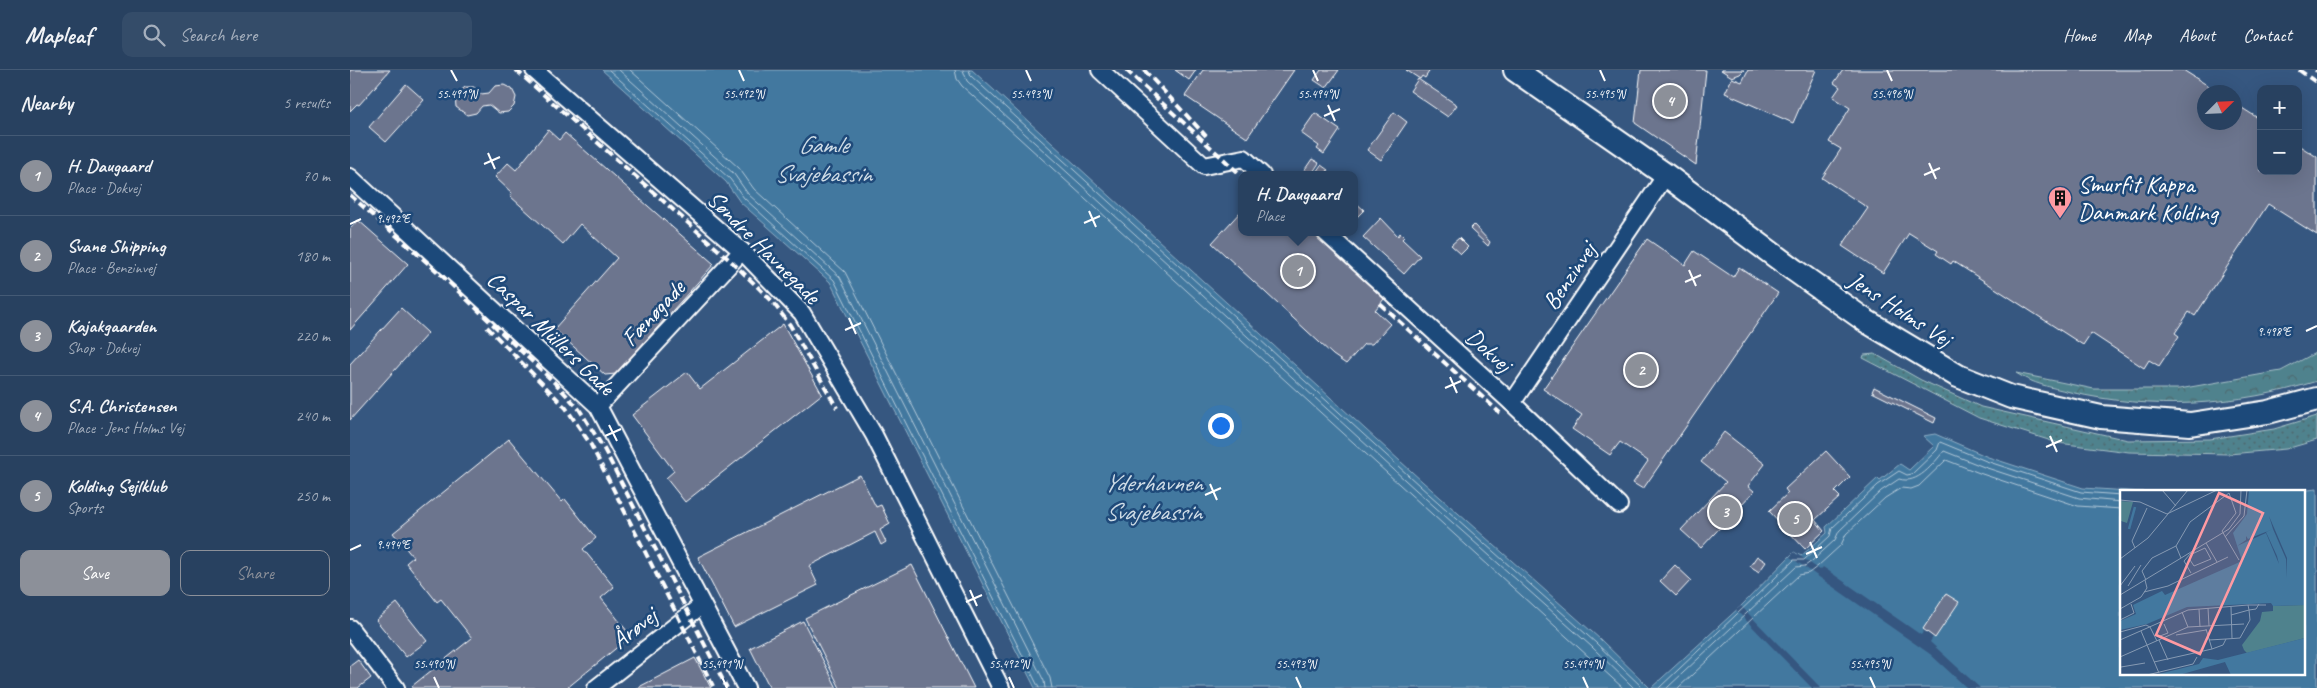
<!DOCTYPE html>
<html lang="en">
<head>
<meta charset="utf-8">
<style>
  :root { --surface:#284160; --page:#344c69; --text:#f1f3f6; --muted:#a5afbd; --line:#445a75; --accent:#8c9099 }
  body { margin:0; font-family:Caveat,sans-serif; background:var(--page); color:var(--text) }
  .controls { position:absolute; right:15px; top:15px; display:grid; overflow:hidden; border-radius:10px; box-shadow:0 5px 20px #0002 }
  .controls button { width:45px; height:45px; display:grid; place-items:center; padding:0; border:0; border-bottom:1px solid var(--line); background:var(--surface); color:var(--text); font:25px sans-serif }
  .compass { position:absolute; left:1847px; top:15px; width:45px; height:45px; border-radius:50%; background:var(--surface); box-shadow:0 5px 20px #0002; rotate:66deg }
  .you { position:absolute; left:870px; top:355px; width:18px; height:18px; margin:-12px; border:4px solid #fff; border-radius:50%; background:#1a73e8; box-shadow:0 0 0 8px #1a73e833 }
  .badge { display:grid; place-items:center; width:32px; height:32px; border-radius:50%; background:var(--accent); color:#fff; font-size:16px; font-weight:700 }
  .pin { position:absolute; translate:-50% -50%; border:2px solid #fff; box-shadow:0 1px 5px #0006 }
  .popup { position:absolute; left:888px; top:101px; width:120px; height:65px; box-sizing:border-box; display:grid; place-content:center; border-radius:10px; background:var(--surface); filter:drop-shadow(0 1px 4px #0005); font-size:16px; white-space:nowrap; color:var(--muted) }
  .popup b { font-size:19px; color:var(--text) }
  .popup::after { content:''; position:absolute; left:50%; top:100%; margin-left:-10px; border:10px solid transparent; border-top-color:var(--surface) }
  .list { margin:0; padding:0; list-style:none }
  h2 { display:flex; justify-content:space-between; align-items:center; height:65px; margin:0; padding:0 20px; font-size:21px }
  h2 small { font-size:16px; font-weight:400; color:var(--muted) }
  .list li { display:grid; grid-template-columns:32px 1fr auto; gap:15px; align-items:center; box-sizing:border-box; height:80px; padding:0 20px; border-top:1px solid var(--line) }
  .list b { display:block; font-size:19px; white-space:nowrap }
  .list p { margin:0; font-size:16px; white-space:nowrap; color:var(--muted) }
  .list em { font-size:16px; font-style:normal; color:var(--muted) }
  .actions { display:flex; gap:10px; padding:15px 20px }
  .actions a { flex:1; padding:11px 0; border:1px solid var(--accent); border-radius:10px; text-align:center; font-size:18px; color:var(--accent) }
  .actions .main { background:var(--accent); color:#fff }
  .icon { flex:none; width:28px; height:28px; fill:none; stroke:currentColor; stroke-width:2; stroke-linecap:round; stroke-linejoin:round }
  .map { position:relative; flex:none; width:1967px; height:618px; overflow:hidden }
  header { display:flex; align-items:center; gap:30px; box-sizing:border-box; height:70px; padding:0 25px; background:var(--surface); border-bottom:1px solid var(--line) }
  header strong { font-size:24px }
  nav { display:flex; gap:28px; margin-inline-start:auto; font-size:18px }
  .search { width:350px; height:45px; background:var(--page); display:flex; align-items:center; gap:12px; box-sizing:border-box; padding:0 18px; border-radius:10px; color:var(--muted); font-size:19px }
  main { display:flex }
  aside { flex:1; background:var(--surface) }
  .map>svg:first-child { display:block }
</style>
</head>
<body>
<header>
<strong>Mapleaf</strong>
<div class="search"><svg class="icon" aria-label="search" viewBox="0 0 24 24"><circle cx="10" cy="10" r="6"/><path d="M15 15l6 6"/></svg>Search here</div>
<nav><a>Home</a><a>Map</a><a>About</a><a>Contact</a></nav>
</header>
<main>
<aside>
<h2>Nearby<small>5 results</small></h2>
<ul class="list">
<li><span class="badge">1</span><div><b>H. Daugaard</b><p>Place · Dokvej</p></div><em>70 m</em></li>
<li><span class="badge">2</span><div><b>Svane Shipping</b><p>Place · Benzinvej</p></div><em>180 m</em></li>
<li><span class="badge">3</span><div><b>Kajakgaarden</b><p>Shop · Dokvej</p></div><em>220 m</em></li>
<li><span class="badge">4</span><div><b>S.A. Christensen</b><p>Place · Jens Holms Vej</p></div><em>240 m</em></li>
<li><span class="badge">5</span><div><b>Kolding Sejlklub</b><p>Sports</p></div><em>250 m</em></li>
</ul>
<div class="actions"><a class="main">Save</a><a>Share</a></div>
</aside>
<div class="map">
<svg width="1967" height="618" viewBox="0 0 1967 618">
  <defs>
    <pattern id="grass-dots" width="8" height="8" patternUnits="userSpaceOnUse" patternTransform="scale(1.25)"><rect width="8" height="8" fill="#4f828d"/><path d="M2 2h.1M6 6h.1" fill="none" stroke="#4e6a70" stroke-width="1.8" stroke-linecap="round"/></pattern>
    <pattern id="forest-crowns" width="20" height="18" patternUnits="userSpaceOnUse" patternTransform="scale(1.25)"><rect width="20" height="18" fill="#4f828d"/><path d="M2 6a3 3 0 1 1 6 0M12 15a3 3 0 1 1 6 0" fill="none" stroke="#4e6a70"/></pattern>
  </defs>
  <rect width="100%" height="100%" fill="#365780"/>
  <filter id="ink" filterUnits="userSpaceOnUse"><feTurbulence type="fractalNoise" baseFrequency=".02" numOctaves="2"/><feDisplacementMap in="SourceGraphic" scale="10" xChannelSelector="R" yChannelSelector="G"/><feConvolveMatrix kernelMatrix="1 2 1 2 8 2 1 2 1" color-interpolation-filters="sRGB"/></filter>
  <g filter="url(#ink)">
    <path fill="url(#grass-dots)" stroke="#a7c0c6" d="M1525,284l46,26 60,27 147,33 82,-1 64,-10 43,-13v24l-31,9 -57,5 -100,-2 -71,-9 -79,-25 -116,-60 1,-3z"/>
    <path fill="url(#forest-crowns)" stroke="#a7c0c6" d="M1967,282v29c-80,25 -166,30 -247,11 -20,-5 -37,-8 -54,-19l78,16h85l102,-18z"/>
    <g fill="#42789f" stroke="#8eaec5">
      <path d="M252,0h370l451,412 177,157 50,49h-615l-205,-406 -90,-80 -14,-20z"/>
      <path d="M1585,364l53,23 95,31 60,4h-22v182h182v-182h-13l27,-3v199h-666l90,-82 53,-54 7,4 26,-23 -1,-6 52,-49 2,2 20,-16 9,6 25,-24 -11,-10z"/>
    </g>
    <g fill="#365780">
      <path d="M1444,482l26,18 3,-3 98,68 25,-41 13,8 -24,36 -2,-1 -3,5 50,46h-13l-37,-34 -140,-97z"/>
      <path d="M1391,536l80,82h-9l-76,-78z"/>
    </g>
    <g fill="none" stroke-linecap="round" stroke-linejoin="round">
      <g stroke="#b3c9d9" stroke-width="1">
        <path d="M259,0l121,109 14,19 90,82 205,408"/>
        <path d="M269,0l115,104 14,20 92,83 204,404 1,7"/>
        <path d="M280,0l109,98 15,21 91,83 205,406 2,10"/>
        <path d="M605,0l2,9 5,7 661,602"/>
        <path d="M613,0l4,11 449,409 176,157 42,41"/>
        <path d="M619,0l2,6 449,410 176,157 47,45"/>
        <path d="M1309,618l135,-128h10l26,-24 2,-8 46,-43 21,-14 8,4 5,-1 25,-24 3,-8 46,19 95,31 40,3"/>
        <path d="M1317,618l129,-121 9,-1 7,-5 23,-21 4,-9 42,-40 18,-12c19,6 34,-15 45,-28l40,16 95,31 42,4"/>
        <path d="M1328,618l121,-113 10,-2 9,-7 23,-21 5,-11 39,-36 16,-10 10,1 8,-3 27,-26 36,14 96,32 43,3"/>
      </g>
    </g>
    <g fill="#6c748e" stroke="#fff">
      <path d="M0,0h40l-31,35 -2,-1 -7,7z"/>
      <path d="M825,0h21l-7,10z"/>
      <path d="M853,0h91l-47,68 -62,-42z"/>
      <path d="M971,0h18l-13,18 -12,-8z"/>
      <path d="M1056,0h24l-5,8 -3,-2 -2,3z"/>
      <path d="M1291,0h65l-10,95 -61,-42z"/>
      <path d="M1371,0h23l-4,4 -8,3z"/>
      <path d="M1398,0h68l-23,53 -68,-30 7,-15 10,4z"/>
      <path d="M1493,0h340l35,22h-14v30h30v-19l27,17v51h37v-26l19,12v78l-49,-31 -73,112 -6,-4 -14,21 4,3 -20,30 -10,-6 -5,8 -53,-35 -8,12 -130,-84 -2,3 -15,-10 2,-3 -29,-18 -26,40 -41,-27 26,-38 -46,-30 19,-29 -12,-7 21,-34 -17,-11 7,-10 -6,-4z"/>
      <path d="M1068,9l39,26 -9,12 -38,-26z"/>
      <path d="M56,14l18,16 -38,42 -17,-15z"/>
      <path d="M154,15l8,4 4,8 -2,9 -6,6 -9,1 -10,-8 -7,1 -6,7 -9,2 -11,-8 -1,-11 10,-9h9l7,7 8,-1 6,-7z"/>
      <path d="M1044,42l13,10 -26,38 -14,-10z"/>
      <path d="M965,43l25,17 -16,24 -7,-5 2,-3 -18,-13z"/>
      <path d="M198,60l11,10 6,-7 149,131 -98,110 -11,1 -51,-46 63,-71 -37,-34 -17,20 -53,-48 2,-3 -17,-16 13,-14 8,7z"/>
      <path d="M962,89l7,4 -8,12h-10z"/>
      <path d="M971,95l7,5 -4,5h-10z"/>
      <path d="M1004,131l10,9 -10,10z"/>
      <path d="M892,140v22h70l72,67 -9,11 15,14 -18,20h-8l-18,20 -13,-9 -121,-112z"/>
      <path d="M1031,148l17,18 2,-3 4,4 -2,2 18,17 -16,18 -41,-37z"/>
      <path d="M8,150l50,44 -58,66v-101z"/>
      <path d="M1124,155l16,17 -2,4 -18,-17z"/>
      <path d="M1109,168l9,9 -7,7 -10,-9z"/>
      <path d="M1297,169l38,26 9,-14 39,26 6,-10 39,26 -135,196 -10,-6 15,-22 -28,-19 -10,13 -38,-26 10,-14 -39,-26z"/>
      <path d="M51,238l27,25 -78,87v-56z"/>
      <path d="M433,254l39,70 -137,108 -19,-24 8,-7 -42,-56 55,-43 13,17z"/>
      <path d="M1524,317l62,31 -2,5 -62,-31z"/>
      <path d="M1374,362l41,32 -17,22 6,5 -53,57 -20,-18 45,-48 -25,-20z"/>
      <path d="M159,369l53,63 3,-3 31,39 -13,11 31,38 -13,11 30,38 -64,52h-154l-1,-2 60,-48 -31,-39 -4,3 -31,-39 7,-6 -20,-24z"/>
      <path d="M1476,381l24,26 -15,15 5,5 -25,23 9,11 -19,18 -36,-38 19,-18 -3,-4z"/>
      <path d="M510,405l16,32 5,-2 9,19 -10,6 6,12 -5,3 -6,-13 -66,34 9,19 -84,42 -36,-70z"/>
      <path d="M1407,486l9,6 -7,10 -9,-6z"/>
      <path d="M562,495l62,123h-134l-35,-70z"/>
      <path d="M1325,495l16,15 -15,16 -16,-15z"/>
      <path d="M1596,524l13,8 -24,36 -12,-9z"/>
      <path d="M47,533l30,38 -21,16 -30,-37z"/>
      <path d="M453,551l34,67h-67l-20,-40z"/>
      <path d="M345,588l16,30h-74z"/>
      <path d="M8,590l13,18 -13,10h-8v-22z"/>
    </g>
    <g fill="none" stroke-linecap="round" stroke-linejoin="round">
      <g stroke="#fff" stroke-width="20">
        <g id="minor">
          <path d="M184,0l208,181 60,62 72,122 127,253"/>
          <path d="M750,0l104,96 40,-8 18,17"/>
          <path d="M0,107l248,229 148,282"/>
          <path d="M975,162l187,171 107,102"/>
          <path d="M1162,333l154,-228"/>
          <path d="M248,336l144,-155"/>
          <path d="M0,558l46,60"/>
          <path d="M246,618l106,-83"/>
        </g>
      </g>
      <g stroke="#fff" stroke-width="26">
        <path id="secondary" d="M1165,0l151,105 128,95 72,51 92,55 53,21 90,20 89,7 78,-12 49,-13"/>
      </g>
      <use href="#minor" stroke="#1f4a7a" stroke-width="16"/>
      <use href="#secondary" stroke="#1f4a7a" stroke-width="22"/>
      <g stroke="#fff" stroke-width="4" stroke-dasharray="8 4" stroke-linecap="butt">
        <path d="M166,0l217,193 38,37 19,25 47,83"/>
        <path d="M776,0l116,106"/>
        <path d="M794,0l62,66"/>
        <path d="M1949,0l18,13"/>
        <path d="M1965,0l2,1"/>
        <path d="M0,125l88,77 120,114 21,23 25,40 123,239"/>
        <path d="M1030,234l120,109"/>
        <path d="M137,257l79,81 25,37 123,243"/>
      </g>
    </g>
  </g>
  <path fill="none" stroke="#fff" stroke-width="2" d="M101,0l6,11M389,0l5,11M676,0l5,11M963,0l5,11M1250,0l5,11M1537,0l5,11M978,35l7,16M974,46l16,-7M138,83l7,16M1579,93l7,16M134,94l16,-7M1574,105l16,-7M739,141l7,16M734,153l16,-7M0,154l11,-5M1339,200l7,16M1335,212l16,-7M499,248l7,16M495,260l16,-7M1956,261l11,-5M1100,307l7,16M1095,318l16,-7M259,355l8,16M255,366l16,-7M1700,366l7,16M1696,377l16,-7M860,414l7,16M855,425l16,-7M1460,472l7,16M0,480l11,-5M1456,484l16,-7M620,520l7,16M616,532l16,-7M84,607l5,11M372,607l5,11M659,607l5,11M946,607l5,11M1233,607l5,11M1520,607l5,11"/>
  <defs>
    <g id="building-pin" transform="scale(1.25)"><path d="M0 17L-7.5 6A9.5 9.5 0 1 1 7.5 6Z" fill="#ff9aa2" stroke="#1f4a7a"/><path d="M-4-6H4V6H1V3H-1V6H-4ZM-2.5-4.3h1.7v1.8h-1.7ZM.8-4.3h1.7v1.8H.8ZM-2.5-1h1.7V.8h-1.7ZM.8-1h1.7V.8H.8Z" fill="#111"/></g>
  </defs>
  <g fill-rule="evenodd">
    <use href="#building-pin" x="1710" y="128"/>
  </g>
  <g text-anchor="middle" stroke-width="5" stroke-linejoin="round" paint-order="stroke">
    <g font-size="24" fill="#fff" stroke="#1f4a7a" text-anchor="start">
      <text x="1728" y="122">Smurfit Kappa<tspan x="1728" dy="28">Danmark Kolding</tspan></text>
    </g>
    <g font-size="24" fill="#fff" stroke="#1f4a7a">
      <text transform="translate(414 177) rotate(45)" y="8">Søndre Havnegade</text>
      <text transform="translate(1219 206) rotate(-56)" y="8">Benzinvej</text>
      <text transform="translate(1550 239) rotate(33)" y="8">Jens Holms Vej</text>
      <text transform="translate(303 243) rotate(-47)" y="8">Fænøgade</text>
      <text transform="translate(201 263) rotate(44)" y="8">Caspar Müllers Gade</text>
      <text transform="translate(1139 280) rotate(42)" y="8">Dokvej</text>
      <text transform="translate(284 558) rotate(-38)" y="8">Årøvej</text>
    </g>
    <g font-size="25" font-style="italic" fill="#d0dde7" stroke="#1f4a7a">
      <text x="473" y="83">Gamle<tspan x="473" dy="29">Svajebassin</tspan></text>
      <text x="803" y="421">Yderhavnen<tspan x="803" dy="29">Svajebassin</tspan></text>
    </g>
  </g>
  <g transform="translate(1770 420)">
    <rect width="185" height="185" fill="#365780"/>
    <path d="M185,115v33l-58,15 -3,-3 -2,-5 18,-24 2,-9 11,-1v-5z" fill="#4f828d"/>
    <path d="M0,11l13,1 -6,21 -6,-2 -1,11z" fill="#4f828d"/>
    <path d="M129,0h56v115l-32,1 -2,-3 -84,4 -40,17 -27,6v-9l16,-7 -3,-9 29,-14 3,4 77,-34 -9,-28 14,-19zM185,148v37h-74l-6,-13 -46,13h-24l44,-11 4,-6 15,2z" fill="#42789f"/>
    <path d="M149,26l18,42 -1,20v-19l-13,-30 -7,3 11,24 2,8 -13,-31 -29,13 9,-6v-4l2,3 25,-10z" fill="#365780"/>
    <path fill="none" stroke="#42789f" stroke-width="2.5" d="M9,39l6,-22"/>
    <path fill="none" stroke="#869ab3" stroke-width="1" d="M42,0l14,16M0,10l20,2 27,12 50,-24M105,47l19,-21 3,-26M86,53l11,19M15,58l-3,-7 15,-33M61,68l-5,-12 14,-24 39,-29 7,20 -14,18 17,29M0,69l28,-21 40,-48M70,70l4,6 17,-7 -6,-11 -13,6M71,83l-7,-12 7,-8M26,90l-4,-9 10,-13 24,-12M0,96l15,-20M8,96l13,-21M24,102l24,-6 60,-29M0,105l109,-66 11,-15 1,-24M128,115h18M111,117l1,31M88,118l1,18M0,119l21,-12 6,-9 -2,-8M79,119l1,18M62,122l6,15M0,130l14,-7 -3,-9M86,139l6,20M21,141l18,42M0,142l26,-7 4,2 7,14M56,145l30,-5M40,146l8,-3 -4,-9M0,150l68,-30 60,-5 1,5 -18,5M39,150l9,20M89,150l17,-1M0,167l68,-30 56,-3M34,172l58,-13 11,-4 3,-6 14,-1 10,-18 -1,-10 7,-1 3,-5M1,177l24,-4M27,185l46,-11 4,-7"/>
    <path fill="#ff9aa2" fill-opacity="0.15" stroke="#ff9aa2" stroke-width="2.5" d="M99,3l44,20 -63,141 -44,-19z"/>
    <rect width="185" height="185" fill="none" stroke="#fff" stroke-width="2.5"/>
  </g>
  <g font-size="12" text-anchor="middle" fill="#fff" stroke="#1f4a7a" stroke-width="5" stroke-linejoin="round" paint-order="stroke">
    <text x="107" y="28">55.491°N</text>
    <text x="394" y="28">55.492°N</text>
    <text x="681" y="28">55.493°N</text>
    <text x="968" y="28">55.494°N</text>
    <text x="1255" y="28">55.495°N</text>
    <text x="1542" y="28">55.496°N</text>
    <text x="43" y="153">9.492°E</text>
    <text x="1924" y="266">9.498°E</text>
    <text x="43" y="479">9.494°E</text>
    <text x="84" y="598">55.490°N</text>
    <text x="372" y="598">55.491°N</text>
    <text x="659" y="598">55.492°N</text>
    <text x="946" y="598">55.493°N</text>
    <text x="1233" y="598">55.494°N</text>
    <text x="1520" y="598">55.495°N</text>
  </g>
</svg>
<div class="controls">
<button>+</button>
<button>−</button>
</div>
<svg class="compass" viewBox="-18 -18 36 36"><path d="M0-13l5 13h-10z" fill="#e53935"/><path d="M0 13l5-13h-10z" fill="#a5afbd"/></svg>
<div class="you"></div>
<div class="pin badge" style="left:948px;top:201px">1</div>
<div class="popup"><b>H. Daugaard</b>Place</div>
<div class="pin badge" style="left:1291px;top:300px">2</div>
<div class="pin badge" style="left:1375px;top:442px">3</div>
<div class="pin badge" style="left:1320px;top:31px">4</div>
<div class="pin badge" style="left:1445px;top:449px">5</div>
</div>
</main>
</body>
</html>
